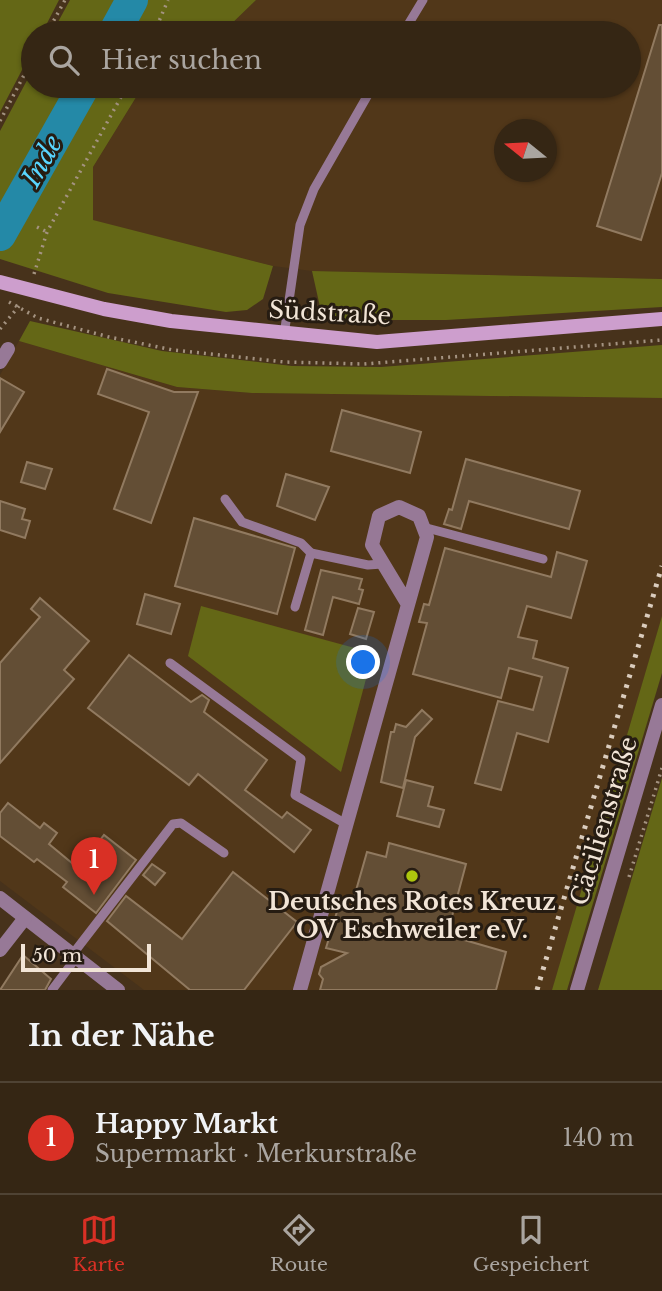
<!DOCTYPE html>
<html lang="de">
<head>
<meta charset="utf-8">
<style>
  :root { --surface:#352614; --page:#403222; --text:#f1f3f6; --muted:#aaa5a0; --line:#4f4334; --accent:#d93025 }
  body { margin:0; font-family:"Libre Baskerville",serif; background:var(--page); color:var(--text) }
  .compass { position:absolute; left:494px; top:119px; width:63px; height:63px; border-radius:50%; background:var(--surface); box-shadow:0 2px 5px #0004; rotate:288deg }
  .scale { position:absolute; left:21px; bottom:18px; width:130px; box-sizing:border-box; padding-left:7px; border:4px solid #f2e5d7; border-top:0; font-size:19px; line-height:24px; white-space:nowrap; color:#f2e5d7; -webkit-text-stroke:5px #261c12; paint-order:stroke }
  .you { position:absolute; left:364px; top:663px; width:24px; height:24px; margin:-18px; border:5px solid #fff; border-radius:50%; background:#1a73e8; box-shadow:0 0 0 10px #1a73e833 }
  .badge { display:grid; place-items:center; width:46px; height:46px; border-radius:50%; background:var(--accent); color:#fff; font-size:23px; font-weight:700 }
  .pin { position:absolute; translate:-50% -58px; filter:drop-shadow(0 2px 4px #0008) }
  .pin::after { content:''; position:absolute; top:37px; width:24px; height:21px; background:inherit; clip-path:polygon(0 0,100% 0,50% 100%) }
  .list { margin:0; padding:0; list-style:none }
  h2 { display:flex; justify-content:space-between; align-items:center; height:91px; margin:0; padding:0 28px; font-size:30px }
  h2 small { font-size:23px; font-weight:400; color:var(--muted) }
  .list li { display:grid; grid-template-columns:46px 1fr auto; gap:21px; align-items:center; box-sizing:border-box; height:112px; padding:0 28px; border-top:2px solid var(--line) }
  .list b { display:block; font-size:26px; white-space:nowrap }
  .list p { margin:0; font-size:23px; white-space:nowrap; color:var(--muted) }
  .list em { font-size:23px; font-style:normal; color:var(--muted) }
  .icon { flex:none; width:38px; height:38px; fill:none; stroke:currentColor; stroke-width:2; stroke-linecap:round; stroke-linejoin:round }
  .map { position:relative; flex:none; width:662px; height:990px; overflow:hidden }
  .search { position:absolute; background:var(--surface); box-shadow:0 2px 5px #0004; left:21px; right:21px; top:21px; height:77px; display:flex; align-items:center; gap:18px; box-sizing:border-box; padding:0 24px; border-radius:38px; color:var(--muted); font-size:26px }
  .sheet { height:203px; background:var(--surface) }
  nav { display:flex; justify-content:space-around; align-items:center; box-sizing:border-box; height:98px; border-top:2px solid var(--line); background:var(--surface); font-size:19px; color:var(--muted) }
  nav a { display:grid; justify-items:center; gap:4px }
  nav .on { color:var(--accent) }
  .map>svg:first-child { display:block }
</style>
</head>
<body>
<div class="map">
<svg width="662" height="990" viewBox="0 0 662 990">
  <rect width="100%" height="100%" fill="#47321b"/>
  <g fill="#513719" fill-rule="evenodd">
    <path d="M256,0h406v279l-350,-8 -39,-5 -181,-46 1,-53 50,-81h486v-53h-407zM504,130h42v42h-42z"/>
    <path d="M19,341l158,46 75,6 410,5v218l-110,374h-408l-144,-109v-506z"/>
  </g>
  <g fill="#646716">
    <path d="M0,0h59l-17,33h-9v16l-33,63z"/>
    <path d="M70,0h186l-34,33h-170z"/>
    <path d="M33,69v17h110l-50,81v53l180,46 -10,33 -16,11 -21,2 -118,-19 -108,-34v-128z"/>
    <path d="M312,271l350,8v28l-216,13h-105l-21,-13z"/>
    <path d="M30,321l132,30 130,15 89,1 281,-22v53l-410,-5 -75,-6 -158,-46z"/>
    <path d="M201,606l172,47 -32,119 -153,-116z"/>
    <path d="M662,616v57l-95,317h-15z"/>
    <path d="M662,778v212h-64z"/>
  </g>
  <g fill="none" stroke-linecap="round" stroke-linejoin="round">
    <g stroke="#2489a7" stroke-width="32">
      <path d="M114,33l18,-33"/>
      <path d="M0,235l84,-149"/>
    </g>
  </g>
  <g fill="#634e35" stroke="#917a60" stroke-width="2">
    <path d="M659,25h3v148l-21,67 -44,-14z"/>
    <path d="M107,369l67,23h24l-47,131 -37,-14 35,-97 -51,-18z"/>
    <path d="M0,378l24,14 -24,40z"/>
    <path d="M342,410l79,22 -11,41 -79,-22z"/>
    <path d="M466,459l114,32 -11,38 -100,-28 -8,28 -17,-5 5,-15 3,1z"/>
    <path d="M27,462l25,7 -7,20 -24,-7z"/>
    <path d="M286,474l43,13 -14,33 -38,-14z"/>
    <path d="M0,501l25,8 -3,10 8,2 -5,17 -25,-8z"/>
    <path d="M194,518l101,30 -18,66 -102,-28z"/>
    <path d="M445,548l106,29 6,-25 30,9 -16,57 -44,-12 -9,31 19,4 -4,17 35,10 -20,74 -31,-9 -16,57 -26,-7 23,-82 35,9 9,-33 -33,-9 -8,30 -88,-24 14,-51 -8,-1 5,-18 5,1z"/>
    <path d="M321,570l41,9 -3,10 4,1 -4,14 -26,-7 -10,38 -18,-5z"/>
    <path d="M145,594l35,10 -9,30 -34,-10z"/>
    <path d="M40,598l49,43 -25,29 10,9 -74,84v-100l40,-46 -9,-8z"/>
    <path d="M358,608l16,4 -8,27 -16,-5z"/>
    <path d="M129,655l62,47 11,-7 7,5 -5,12 63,48 -22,30 37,28 5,-6 24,18 -17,22 -96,-78 -9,11 -101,-77z"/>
    <path d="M422,710l10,9 -17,18 -12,51 -22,-6 10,-50h3l2,-8 10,3z"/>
    <path d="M406,780l27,7 -5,19 16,4 -5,17 -42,-11z"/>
    <path d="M8,803l32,25 4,-5 13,10 -8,11 29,24 26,-33 32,25 -40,53 -33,-26 4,-5 -30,-23 -3,3 -34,-26v-23z"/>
    <path d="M389,843l77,21 -19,71 59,17 -10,38h-176l3,-11 -4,-5 2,-7 26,-14 -21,-5 13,-43 12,3 16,-56 19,5z"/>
    <path d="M152,864l13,9 -10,12 -12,-10z"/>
    <path d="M233,872l64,50 -53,68h-54l-83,-69 19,-25 56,43z"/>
    <path d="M23,955l28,24 -6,11h-45z"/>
  </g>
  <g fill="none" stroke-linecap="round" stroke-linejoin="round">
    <g stroke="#a49381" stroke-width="3.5" stroke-dasharray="2 5" stroke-linecap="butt">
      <path d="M47,33l18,-33"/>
      <path d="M154,33l14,-33"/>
      <path d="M0,121l33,-63"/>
      <path d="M37,227l10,5"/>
      <path d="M34,274l13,-42 80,-146"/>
      <path d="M9,302l29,16 71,19 64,13 111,12 80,2 298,-24"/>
      <path d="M0,329l19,-23"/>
      <path d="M629,877l33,-109"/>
    </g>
    <g stroke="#977997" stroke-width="9">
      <path d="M403,33l20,-33"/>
      <path d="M284,335l16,-110 14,-36 59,-103"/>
      <path d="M225,499l17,23 59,21 10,10"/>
      <path d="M423,527l120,32"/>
      <path d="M295,607l16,-54 57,12 14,-1"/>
      <path d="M170,663l131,96 -6,36 51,29"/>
      <path d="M72,955l101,-131 8,-1 43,30"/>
      <path d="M52,990l24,-32"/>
    </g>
    <g stroke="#977997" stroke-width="14">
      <path d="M0,362l8,-13"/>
      <path d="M0,898l118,92"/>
      <path d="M0,950l25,-32"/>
      <path d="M300,990l127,-453 -8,-21 -20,-9 -20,9 -7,29 35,58"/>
      <path d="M577,990l85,-285"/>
    </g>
    <path stroke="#cd9ecd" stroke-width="14" d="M0,282l104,27 67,12 206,21 285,-23"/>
    <path stroke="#daccbd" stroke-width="5" stroke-dasharray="3.5 7" stroke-linecap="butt" d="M537,990l125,-424"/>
  </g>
  <circle fill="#adc60d" stroke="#261c12" stroke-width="2.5" cx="412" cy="876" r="7"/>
  <g text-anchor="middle" stroke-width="6" stroke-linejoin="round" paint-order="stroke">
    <g font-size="24" fill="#f2e5d7" stroke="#261c12">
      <text transform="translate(330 313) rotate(3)" y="8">Südstraße</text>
      <text transform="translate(604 821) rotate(-73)" y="8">Cäcilienstraße</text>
    </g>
    <g font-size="24" font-weight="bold" fill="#f2e5d7" stroke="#261c12">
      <text x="412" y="910">Deutsches Rotes Kreuz<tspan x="412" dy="28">OV Eschweiler e.V.</tspan></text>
    </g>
    <g font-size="26" font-style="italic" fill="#59d5fe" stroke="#261c12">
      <text transform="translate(42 161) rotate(-61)" y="9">Inde</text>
    </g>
  </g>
</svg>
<svg class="compass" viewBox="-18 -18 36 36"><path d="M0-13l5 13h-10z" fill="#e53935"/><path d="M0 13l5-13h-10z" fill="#aaa5a0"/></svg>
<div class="scale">50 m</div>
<div class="you"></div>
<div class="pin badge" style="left:94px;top:895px">1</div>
<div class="search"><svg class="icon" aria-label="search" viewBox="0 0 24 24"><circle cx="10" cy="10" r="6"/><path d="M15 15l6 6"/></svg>Hier suchen</div>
</div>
<section class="sheet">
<h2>In der Nähe<small></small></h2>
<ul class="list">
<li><span class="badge">1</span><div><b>Happy Markt</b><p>Supermarkt · Merkurstraße</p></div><em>140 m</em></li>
</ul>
</section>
<nav>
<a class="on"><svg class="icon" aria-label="map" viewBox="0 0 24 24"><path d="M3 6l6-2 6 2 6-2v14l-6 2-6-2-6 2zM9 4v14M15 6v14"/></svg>Karte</a>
<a><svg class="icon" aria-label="directions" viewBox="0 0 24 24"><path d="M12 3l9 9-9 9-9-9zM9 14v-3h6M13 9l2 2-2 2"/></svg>Route</a>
<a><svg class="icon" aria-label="saved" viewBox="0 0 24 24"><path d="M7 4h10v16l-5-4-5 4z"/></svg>Gespeichert</a>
</nav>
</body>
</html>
